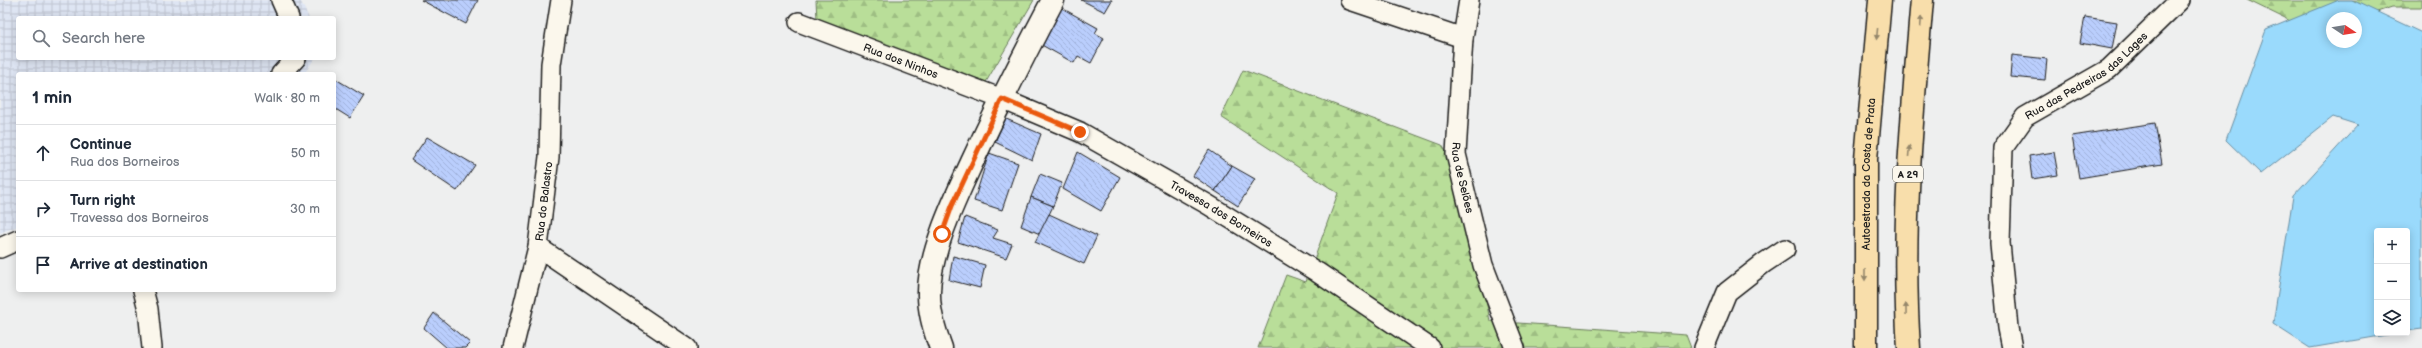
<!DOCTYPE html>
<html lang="en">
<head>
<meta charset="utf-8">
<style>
  :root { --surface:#fff; --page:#f6f6f7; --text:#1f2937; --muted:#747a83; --line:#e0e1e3 }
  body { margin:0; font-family:"Balsamiq Sans",sans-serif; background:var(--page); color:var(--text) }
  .controls { position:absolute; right:12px; bottom:12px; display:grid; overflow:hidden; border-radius:4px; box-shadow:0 2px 10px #0003 }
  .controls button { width:36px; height:36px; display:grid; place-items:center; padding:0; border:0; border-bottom:1px solid var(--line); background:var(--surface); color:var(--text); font:20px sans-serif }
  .compass { position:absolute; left:2326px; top:12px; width:36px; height:36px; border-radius:50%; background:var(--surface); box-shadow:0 2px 10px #0003; rotate:102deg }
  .stop { position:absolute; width:12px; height:12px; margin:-9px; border:3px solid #ea580c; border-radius:50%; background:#fff }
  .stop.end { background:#ea580c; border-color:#fff; box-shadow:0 1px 4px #0008 }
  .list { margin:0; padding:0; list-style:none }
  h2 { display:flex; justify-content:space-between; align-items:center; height:52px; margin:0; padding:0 16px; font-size:17px }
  h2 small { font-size:13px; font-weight:400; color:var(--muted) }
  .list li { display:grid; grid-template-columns:26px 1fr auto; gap:12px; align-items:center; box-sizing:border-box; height:56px; padding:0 16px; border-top:1px solid var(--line) }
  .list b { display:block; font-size:15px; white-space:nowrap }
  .list p { margin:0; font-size:13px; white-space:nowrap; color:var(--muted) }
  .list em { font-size:13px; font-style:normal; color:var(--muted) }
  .icon { flex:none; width:22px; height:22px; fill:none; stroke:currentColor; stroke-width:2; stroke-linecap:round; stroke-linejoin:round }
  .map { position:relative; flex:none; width:2422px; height:348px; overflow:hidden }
  .search { position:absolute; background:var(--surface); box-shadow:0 2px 10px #0003; left:16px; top:16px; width:320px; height:44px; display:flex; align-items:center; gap:10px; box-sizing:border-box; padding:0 14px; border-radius:4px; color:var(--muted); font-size:15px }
  .panel { position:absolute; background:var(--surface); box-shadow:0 2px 10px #0003; left:16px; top:72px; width:320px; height:220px; border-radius:4px }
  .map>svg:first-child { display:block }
</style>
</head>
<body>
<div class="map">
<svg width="2422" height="348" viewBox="0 0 2422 348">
  <defs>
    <pattern id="industrial-grid" width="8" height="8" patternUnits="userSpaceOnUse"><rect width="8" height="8" fill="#dee5f3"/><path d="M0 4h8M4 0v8" fill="none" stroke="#bec4d0"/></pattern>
    <pattern id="forest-firs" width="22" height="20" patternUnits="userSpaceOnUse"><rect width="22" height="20" fill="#b9de99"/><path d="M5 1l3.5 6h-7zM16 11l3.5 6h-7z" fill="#9ebe83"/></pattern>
    <pattern id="building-back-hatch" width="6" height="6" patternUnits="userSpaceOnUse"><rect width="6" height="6" fill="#bacefd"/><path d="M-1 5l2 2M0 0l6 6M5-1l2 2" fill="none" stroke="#9fb0d8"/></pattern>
  </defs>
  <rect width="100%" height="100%" fill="#eeefef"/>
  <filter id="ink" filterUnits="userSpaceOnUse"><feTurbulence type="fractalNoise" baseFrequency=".025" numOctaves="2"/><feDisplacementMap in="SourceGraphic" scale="8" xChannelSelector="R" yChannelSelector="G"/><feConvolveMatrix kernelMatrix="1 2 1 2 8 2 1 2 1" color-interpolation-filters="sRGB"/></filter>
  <g filter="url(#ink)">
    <path fill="url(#industrial-grid)" d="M0,0h300l9,18h-291v40h297l-11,16h-286v152l-18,7z"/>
    <g fill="url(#forest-firs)" stroke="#6a7d5a">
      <path d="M816,0h218l-48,82 -169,-63z"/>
      <path d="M2247,0h175v7h-30l-36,12 -24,-1 -17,15z"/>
      <path d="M1243,70l199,75 22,38 26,138 196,14 5,13h-433l28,-73 20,7 32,-89 -117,-76z"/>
    </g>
    <path fill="#9adafc" stroke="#688ea2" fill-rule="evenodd" d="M2339,0h13l70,33v296l-15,2v-100h-30v102h21l-88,15 -37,-24 20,-128 65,-71 -25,-8 -72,57 -35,-34 40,-110zM2332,18h24v24h-24z"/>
    <g fill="url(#building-back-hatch)" stroke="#1c1c1c">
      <path d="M421,0h57l-12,24z"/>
      <path d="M1081,0h31l-7,12z"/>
      <path d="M1058,6l40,22 -3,5 9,5 -13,25 -13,-7 -4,7 -36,-20z"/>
      <path d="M2085,17l32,5 -5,27 -32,-6z"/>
      <path d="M2012,55l35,4 -2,21 -35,-3z"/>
      <path d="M334,78l30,18 -14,22 -16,-10z"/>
      <path d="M1004,118l37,16 -9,26 -37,-18z"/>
      <path d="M2155,123l7,41 -83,14 -7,-42z"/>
      <path d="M427,137l48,28 -18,26 -46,-31z"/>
      <path d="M1209,150l23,16 -17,25 -22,-15z"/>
      <path d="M1078,152l42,25 -19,34 -38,-22z"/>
      <path d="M2054,152l4,23 -26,4 -3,-23z"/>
      <path d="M989,153l29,10 -16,47 -28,-9z"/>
      <path d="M1232,166l23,13 -17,27 -23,-15z"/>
      <path d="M1040,174l22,9 -9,23 -22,-9z"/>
      <path d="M1031,197l22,9 -13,28 -19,-8z"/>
      <path d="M1049,214l48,22 -13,28 -49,-22z"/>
      <path d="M965,217l33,13 -5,8 19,6 -6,14 -48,-16z"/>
      <path d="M953,256l32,9 -5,23 -31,-8z"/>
      <path d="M434,313l36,30 -5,5h-18l-23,-20z"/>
    </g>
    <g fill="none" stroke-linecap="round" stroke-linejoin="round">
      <g stroke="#1c1c1c" stroke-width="22">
        <g id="street">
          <path d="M281,0l8,18"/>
          <path d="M1350,0l113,38"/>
          <path id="s1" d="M1469,0l-6,38 -7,116 27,111 32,83"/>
          <path id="s2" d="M799,22l203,77 78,33 127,72 110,68 113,76"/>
          <path d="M281,74l15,-16"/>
          <path d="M538,247l149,101"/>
          <path d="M0,248l18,-8"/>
          <path d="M143,290l5,19 4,39"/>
          <path id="s3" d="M513,348l25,-101 11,-90 2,-93 10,-64"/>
          <path d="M1704,348l23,-56 37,-29 21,-14"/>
          <path id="s4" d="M2012,348l-4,-20 -8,-85 3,-95 22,-31 84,-48 71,-69"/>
        </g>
      </g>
      <g stroke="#1c1c1c" stroke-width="25">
        <path id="secondary" d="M941,348c-6,-16 -12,-35 -12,-53 -1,-41 27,-98 44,-135 25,-54 52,-107 80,-160"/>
      </g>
      <g stroke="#1c1c1c" stroke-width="25">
        <g id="highway">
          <path id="s5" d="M1866,348v-189l14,-159"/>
          <path d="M1909,348c-8,-116 3,-232 13,-348"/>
        </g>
      </g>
      <use href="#street" stroke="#fbf7ec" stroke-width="19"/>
      <use href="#secondary" stroke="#fbf7ec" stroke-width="22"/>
      <use href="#highway" stroke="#f8deab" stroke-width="22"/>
    </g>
    <defs><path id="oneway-solid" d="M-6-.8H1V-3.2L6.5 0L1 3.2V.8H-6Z"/></defs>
    <g fill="#95876b">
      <use href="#oneway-solid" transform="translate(1921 22) rotate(-85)"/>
      <use href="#oneway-solid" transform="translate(1877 34) rotate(96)"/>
      <use href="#oneway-solid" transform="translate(1909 151) rotate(-85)"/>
      <use href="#oneway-solid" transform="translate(1865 275) rotate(90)"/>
      <use href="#oneway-solid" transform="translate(1906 309) rotate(-91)"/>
    </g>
  </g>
  <g fill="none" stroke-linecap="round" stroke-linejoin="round" filter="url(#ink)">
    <path stroke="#ea580c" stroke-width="5" d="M942,234l10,-28 50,-107 78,33"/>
  </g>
  <g text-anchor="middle" stroke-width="4" stroke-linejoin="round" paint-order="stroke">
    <rect fill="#fbf7ec" stroke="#5f5e5a" stroke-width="1" x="1893" y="166" width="30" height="16" rx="3"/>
    <g font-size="10" font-weight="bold" fill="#1c1c1c">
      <text x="1908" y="178">A 29</text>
    </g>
    <g font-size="11" fill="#1c1c1c" stroke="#fbf7ec">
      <text dy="4" stroke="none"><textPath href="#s2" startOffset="109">Rua dos Ninhos</textPath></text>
      <text dy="4" stroke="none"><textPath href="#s4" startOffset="313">Rua das Pedreiras das Lages</textPath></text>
      <text dy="4" stroke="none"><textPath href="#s5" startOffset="174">Autoestrada da Costa de Prata</textPath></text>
      <text dy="4" stroke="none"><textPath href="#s1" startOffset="179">Rua de Selões</textPath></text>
      <text dy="4" stroke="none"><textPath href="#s3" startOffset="150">Rua do Balastro</textPath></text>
      <text dy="4" stroke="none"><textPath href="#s2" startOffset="465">Travessa dos Borneiros</textPath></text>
    </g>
  </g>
</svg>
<div class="controls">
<button>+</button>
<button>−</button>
<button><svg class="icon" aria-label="layers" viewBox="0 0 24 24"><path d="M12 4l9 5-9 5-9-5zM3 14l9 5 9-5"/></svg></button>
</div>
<svg class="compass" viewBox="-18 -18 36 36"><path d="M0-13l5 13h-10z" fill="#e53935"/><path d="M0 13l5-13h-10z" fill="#747a83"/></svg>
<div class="stop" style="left:942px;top:234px"></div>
<div class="stop end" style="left:1080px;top:132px"></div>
<div class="search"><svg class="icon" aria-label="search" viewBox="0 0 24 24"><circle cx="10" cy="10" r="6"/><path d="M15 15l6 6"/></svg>Search here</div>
<section class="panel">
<h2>1 min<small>Walk · 80 m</small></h2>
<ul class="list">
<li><svg class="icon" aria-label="ahead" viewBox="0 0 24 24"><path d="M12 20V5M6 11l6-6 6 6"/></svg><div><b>Continue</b><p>Rua dos Borneiros</p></div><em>50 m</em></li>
<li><svg class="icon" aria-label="right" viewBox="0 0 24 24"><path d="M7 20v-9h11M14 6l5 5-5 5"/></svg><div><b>Turn right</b><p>Travessa dos Borneiros</p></div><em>30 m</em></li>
<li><svg class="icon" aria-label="arrive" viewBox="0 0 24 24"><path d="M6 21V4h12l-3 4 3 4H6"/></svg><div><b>Arrive at destination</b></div></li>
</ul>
</section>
</div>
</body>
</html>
